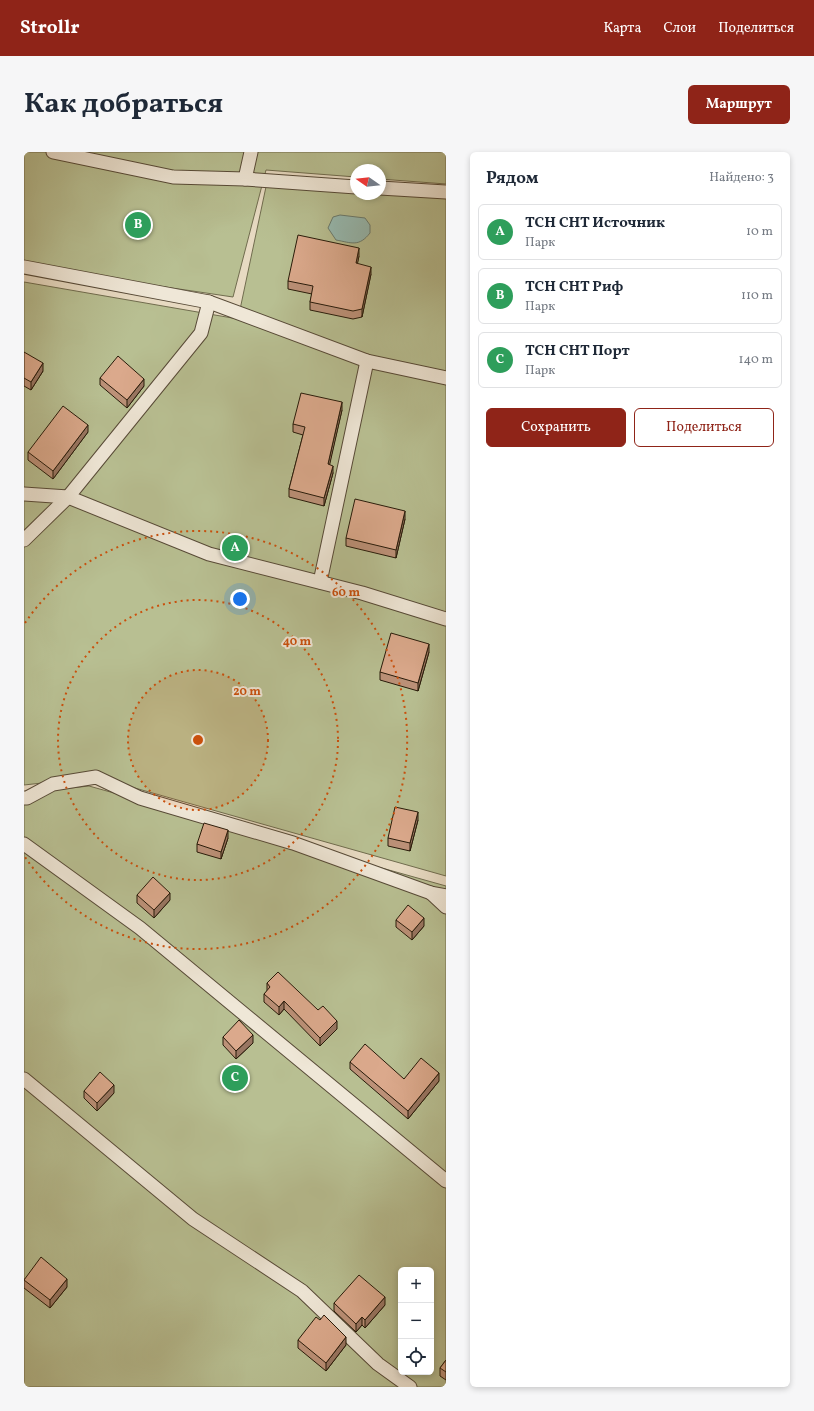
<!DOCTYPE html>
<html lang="ru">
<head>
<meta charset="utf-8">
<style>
  :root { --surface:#fff; --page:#f6f6f7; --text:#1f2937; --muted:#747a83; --line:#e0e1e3; --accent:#8f2418 }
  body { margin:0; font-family:Vollkorn,serif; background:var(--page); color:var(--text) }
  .controls { position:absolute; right:12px; bottom:12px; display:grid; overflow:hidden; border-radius:6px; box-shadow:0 2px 6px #0003 }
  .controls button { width:36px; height:36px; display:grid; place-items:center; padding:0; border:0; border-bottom:1px solid var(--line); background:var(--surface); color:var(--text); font:20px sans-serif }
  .compass { position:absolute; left:326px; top:12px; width:36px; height:36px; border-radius:50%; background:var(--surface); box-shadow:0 2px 6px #0003; rotate:284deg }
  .you { position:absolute; left:216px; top:447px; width:14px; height:14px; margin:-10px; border:3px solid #fff; border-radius:50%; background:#1a73e8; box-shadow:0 0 0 6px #1a73e833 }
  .badge { display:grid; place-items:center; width:26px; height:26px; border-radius:50%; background:var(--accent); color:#fff; font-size:13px; font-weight:700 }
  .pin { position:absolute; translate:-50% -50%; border:2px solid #fff; box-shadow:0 1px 4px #0006 }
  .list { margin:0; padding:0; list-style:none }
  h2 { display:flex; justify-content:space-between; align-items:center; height:52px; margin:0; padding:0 16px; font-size:17px }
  h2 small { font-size:13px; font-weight:400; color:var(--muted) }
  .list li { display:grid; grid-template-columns:26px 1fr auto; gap:12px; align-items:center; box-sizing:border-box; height:56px; margin:0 8px 8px; padding:0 8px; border:1px solid var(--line); border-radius:6px }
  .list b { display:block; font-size:15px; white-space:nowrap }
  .list p { margin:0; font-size:13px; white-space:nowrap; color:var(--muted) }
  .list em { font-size:13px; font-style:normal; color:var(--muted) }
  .actions { display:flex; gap:8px; padding:12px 16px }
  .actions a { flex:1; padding:9px 0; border:1px solid var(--accent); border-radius:6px; text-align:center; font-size:14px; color:var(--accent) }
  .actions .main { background:var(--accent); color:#fff }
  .icon { flex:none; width:22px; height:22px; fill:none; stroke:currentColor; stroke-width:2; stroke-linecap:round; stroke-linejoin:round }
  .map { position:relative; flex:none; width:422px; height:1235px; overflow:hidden; border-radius:6px }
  header { display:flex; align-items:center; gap:24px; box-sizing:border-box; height:56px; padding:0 20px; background:var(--accent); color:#fff }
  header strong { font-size:19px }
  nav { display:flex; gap:22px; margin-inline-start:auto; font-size:14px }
  .intro { display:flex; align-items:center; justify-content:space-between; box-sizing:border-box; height:96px; padding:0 24px }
  h1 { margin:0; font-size:28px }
  .button { padding:10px 18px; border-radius:6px; background:var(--accent); color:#fff; font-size:14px; font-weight:700 }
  main { display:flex; gap:24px; padding:0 24px }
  aside { flex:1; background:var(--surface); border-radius:6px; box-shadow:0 2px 6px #0003 }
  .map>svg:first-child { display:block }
</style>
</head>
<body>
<header>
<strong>Strollr</strong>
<nav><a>Карта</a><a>Слои</a><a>Поделиться</a></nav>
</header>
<div class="intro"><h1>Как добраться</h1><a class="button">Маршрут</a></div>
<main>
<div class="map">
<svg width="422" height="1235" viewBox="0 0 422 1235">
  <rect width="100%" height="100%" fill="#e7dac2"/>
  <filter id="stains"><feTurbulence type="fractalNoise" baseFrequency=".005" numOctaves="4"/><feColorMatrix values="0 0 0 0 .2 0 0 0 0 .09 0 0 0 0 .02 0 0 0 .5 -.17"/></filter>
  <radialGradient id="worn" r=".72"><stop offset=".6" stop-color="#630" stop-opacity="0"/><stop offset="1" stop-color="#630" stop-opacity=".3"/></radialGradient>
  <g fill="#b8bf92" stroke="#706c4e" fill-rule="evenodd">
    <path d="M0,0h422v32l-66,-5v-9h-24v7l-90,-7 -33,127 -209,-31z"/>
    <path d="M243,30l89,5v7l90,-2v684l-350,-99 -72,8v-503l214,37z"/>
    <path d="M65,634l357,100v501h-422v-594zM377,1118h30v102h-30z"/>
  </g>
  <path fill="#97bbb2" stroke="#6a7b6e" d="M316,63l25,3 5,7v8c-11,14 -18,10 -34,7l-8,-12 5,-11z"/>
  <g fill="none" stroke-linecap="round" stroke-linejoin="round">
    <g stroke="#574a37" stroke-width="15">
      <g id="service">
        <path d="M29,0l120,25 72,2 111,8"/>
        <path d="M221,27l6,-27"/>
        <path d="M356,36l66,4"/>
        <path d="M0,115l185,35 158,59 79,17"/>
        <path d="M0,342l44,3 141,57 153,39 84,26"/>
        <path d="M0,388l44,-43 133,-164 8,-31"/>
        <path d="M296,430l47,-221"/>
        <path d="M0,646h3l26,-14 43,-7 44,21 153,45 138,50 15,3"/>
        <path d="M0,692l116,84 306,253"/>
        <path d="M407,741l15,14"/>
        <path d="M0,927l169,140 109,72 76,73 32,23"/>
      </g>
    </g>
    <use href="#service" stroke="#efe7d7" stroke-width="13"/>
  </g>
  <g fill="#bc9178" stroke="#271a09">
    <path d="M335,104l-2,8 14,10 -9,43 -9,2 -43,-9v-8l2,-8 -24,-5v-8z"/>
    <path d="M0,200l19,19 -12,19 -7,-4z"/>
    <path d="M76,226l44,8 -17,22 -27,-23z"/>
    <path d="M318,258l-13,55 4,8 -9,33 -35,-9v-8l14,-54 -10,-3v-8z"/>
    <path d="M64,280l-35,47 -25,-19v-8z"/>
    <path d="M381,367l-9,39 -50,-12v-8z"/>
    <path d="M405,500l-11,39 -38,-11v-8z"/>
    <path d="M394,668l-8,31 -22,-5v-8z"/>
    <path d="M204,686l-7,21 -24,-7v-8z"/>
    <path d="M113,743l33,5 -16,18 -17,-15z"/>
    <path d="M372,768l28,6 -12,14 -16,-13z"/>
    <path d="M243,831l70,46 -17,17 -36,-37 -5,6 -15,-13v-8l3,-3z"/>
    <path d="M199,885l30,6 -17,16 -13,-14z"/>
    <path d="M326,910l54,17 35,2 -31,38 -58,-50z"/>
    <path d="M60,939l30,2 -17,18 -13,-13z"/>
    <path d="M0,1127l43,8 -17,21 -26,-20z"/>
    <path d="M310,1151l51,2 -20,23 -3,-3 -6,7 -22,-21z"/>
    <path d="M274,1188l48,5 -20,26 -28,-23z"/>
    <path d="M422,1208v20l-6,-4v-8z"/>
  </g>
  <g fill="#997662" stroke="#271a09">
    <path d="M335,96v8l-3,15v-8z"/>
    <path d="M347,115v7l-9,43v-8z"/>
    <path d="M19,211v8l-12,19v-8z"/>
    <path d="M120,227v7l-17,22v-8z"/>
    <path d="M318,250v8l-14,62v-8z"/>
    <path d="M64,273v7l-35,47v-8z"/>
    <path d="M309,314v7l-9,33v-8z"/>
    <path d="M381,359v8l-9,39v-8z"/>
    <path d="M405,492v8l-11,39v-8z"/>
    <path d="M394,660v8l-8,31v-8z"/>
    <path d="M204,678v8l-7,21v-7z"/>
    <path d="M146,741v7l-16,18v-8z"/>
    <path d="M400,766v8l-12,14v-8z"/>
    <path d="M260,849v8l-5,6v-8z"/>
    <path d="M313,869v8l-17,17v-8z"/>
    <path d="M229,883v8l-17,16v-8z"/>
    <path d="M415,921v8l-31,38v-8z"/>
    <path d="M90,933v8l-17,18v-8z"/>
    <path d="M43,1127v8l-17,21v-8z"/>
    <path d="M361,1145v8l-20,23v-8z"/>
    <path d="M338,1165v8l-6,7v-8z"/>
    <path d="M322,1185v8l-20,26v-8z"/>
  </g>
  <g fill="#dba98c" stroke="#271a09">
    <path d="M274,83l61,13 -3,15 15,4 -9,42 -9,2 -43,-9 3,-16 -25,-5z"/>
    <path d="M0,200l19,11 -12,19 -7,-4z"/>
    <path d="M94,204l26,23 -17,21 -27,-22z"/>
    <path d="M277,241l41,9 -14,62 5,2 -9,32 -35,-9 16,-62 -12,-3z"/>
    <path d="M39,254l25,19 -35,46 -25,-19z"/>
    <path d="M331,347l50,12 -9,39 -50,-12z"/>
    <path d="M367,481l38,11 -11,39 -38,-11z"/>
    <path d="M371,655l23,5 -8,31 -22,-5z"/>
    <path d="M180,671l24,7 -7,22 -24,-8z"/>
    <path d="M129,725l17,16 -16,17 -17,-15z"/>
    <path d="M384,753l16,13 -12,14 -16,-12z"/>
    <path d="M254,820l40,38 5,-4 14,15 -17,17 -36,-37 -5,6 -15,-13 6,-7 -3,-4z"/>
    <path d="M215,868l14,15 -17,16 -13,-14z"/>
    <path d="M341,892l39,35 17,-21 18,15 -31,38 -58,-49z"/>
    <path d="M76,920l14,13 -17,18 -13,-12z"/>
    <path d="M17,1105l26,22 -17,21 -26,-20z"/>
    <path d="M335,1123l26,22 -20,23 -3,-3 -6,7 -22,-21z"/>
    <path d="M300,1163l22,22 -20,26 -28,-23 18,-23 4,3z"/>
    <path d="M422,1208v12l-6,-4z"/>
  </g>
  <circle cx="174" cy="588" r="70" fill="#cb500c" fill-opacity=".12"/>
  <g fill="none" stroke="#cb500c" stroke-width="2" stroke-dasharray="2 4">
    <circle cx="174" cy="588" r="70"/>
    <circle cx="174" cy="588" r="140"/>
    <path d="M1 471A209 209 0 1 1 1 705"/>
  </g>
  <circle cx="174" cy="588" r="6" fill="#cb500c" stroke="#efe7d7" stroke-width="2"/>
  <g font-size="12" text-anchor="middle" font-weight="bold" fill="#cb500c" stroke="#efe7d7" stroke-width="4" stroke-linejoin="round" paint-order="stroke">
    <text x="322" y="444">60 m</text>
    <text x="273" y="493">40 m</text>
    <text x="223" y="543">20 m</text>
  </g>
  <rect width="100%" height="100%" filter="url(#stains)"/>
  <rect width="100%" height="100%" fill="url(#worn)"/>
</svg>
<div class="controls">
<button>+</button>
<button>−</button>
<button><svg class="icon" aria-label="locate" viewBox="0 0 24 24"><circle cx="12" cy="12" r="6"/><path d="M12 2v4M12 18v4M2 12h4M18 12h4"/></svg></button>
</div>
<svg class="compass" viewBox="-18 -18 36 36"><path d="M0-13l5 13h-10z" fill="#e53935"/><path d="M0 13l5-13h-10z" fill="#747a83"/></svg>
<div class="you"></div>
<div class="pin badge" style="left:211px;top:396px;background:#2e9e5b">A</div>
<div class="pin badge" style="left:114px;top:73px;background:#2e9e5b">B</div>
<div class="pin badge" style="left:211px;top:926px;background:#2e9e5b">C</div>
</div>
<aside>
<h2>Рядом<small>Найдено: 3</small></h2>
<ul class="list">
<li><span class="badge" style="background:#2e9e5b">A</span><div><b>ТСН СНТ Источник</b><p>Парк</p></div><em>10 m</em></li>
<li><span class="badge" style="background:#2e9e5b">B</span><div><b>ТСН СНТ Риф</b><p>Парк</p></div><em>110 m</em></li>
<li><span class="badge" style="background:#2e9e5b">C</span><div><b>ТСН СНТ Порт</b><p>Парк</p></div><em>140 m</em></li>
</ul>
<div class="actions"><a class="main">Сохранить</a><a>Поделиться</a></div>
</aside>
</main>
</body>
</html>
